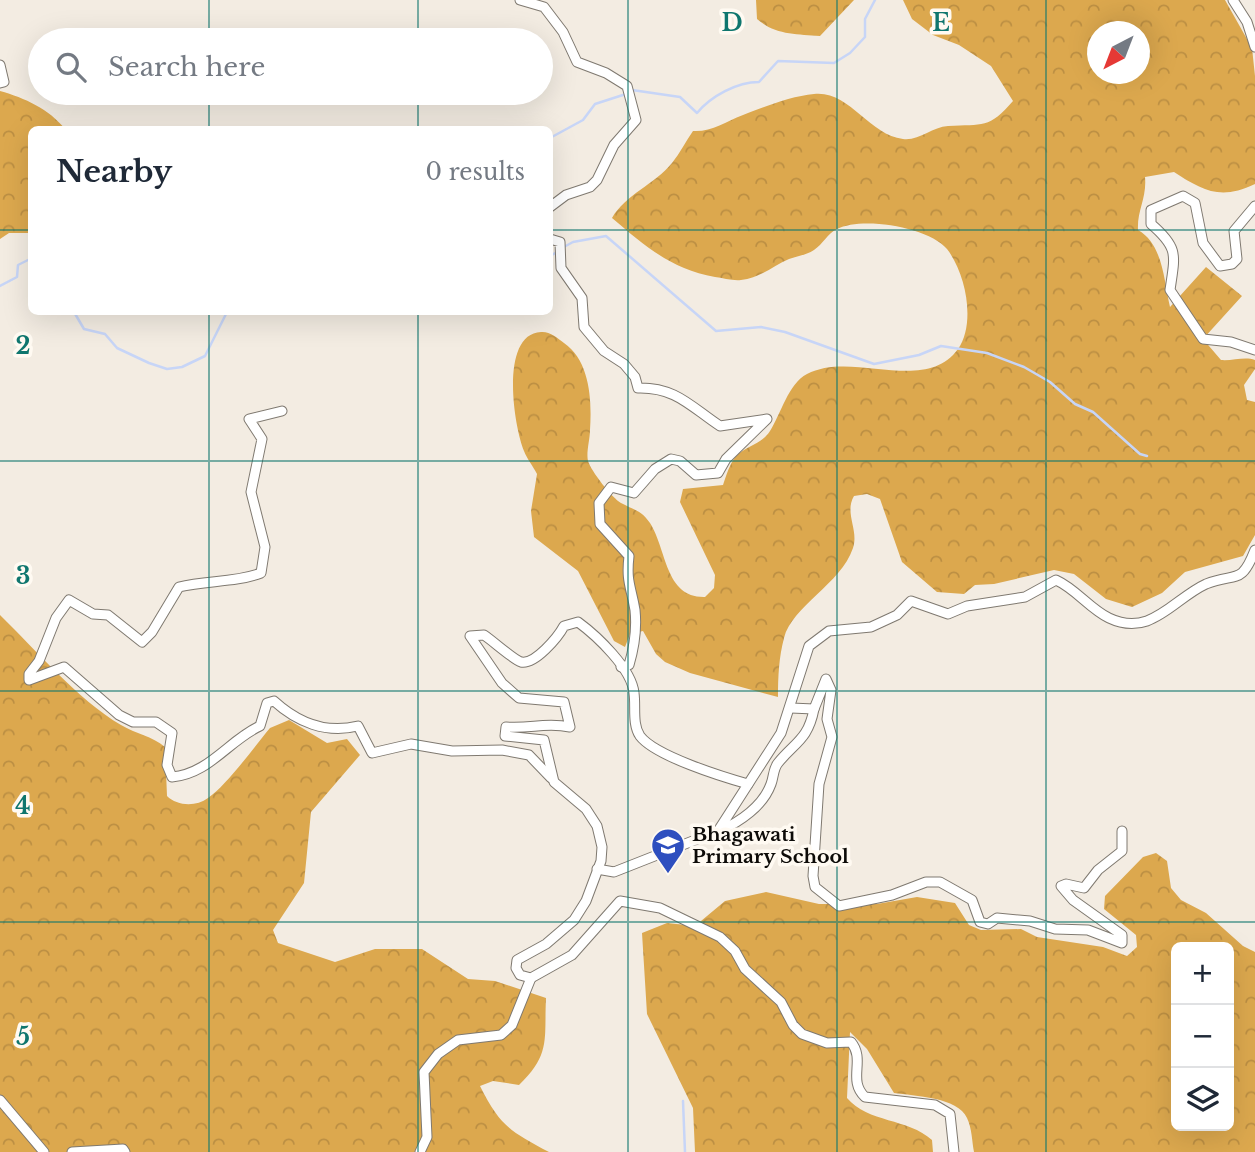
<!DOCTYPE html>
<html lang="en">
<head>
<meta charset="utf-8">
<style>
  :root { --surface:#fff; --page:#f2f2f3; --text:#1f2937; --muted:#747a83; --line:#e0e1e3 }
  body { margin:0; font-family:"Libre Baskerville",serif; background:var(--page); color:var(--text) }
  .controls { position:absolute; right:21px; bottom:21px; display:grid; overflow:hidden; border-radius:10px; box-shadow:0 7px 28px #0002 }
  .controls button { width:63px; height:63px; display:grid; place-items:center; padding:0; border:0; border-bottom:2px solid var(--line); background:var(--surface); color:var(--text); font:35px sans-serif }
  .compass { position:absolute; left:1087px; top:21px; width:63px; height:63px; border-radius:50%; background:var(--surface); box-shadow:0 7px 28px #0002; rotate:222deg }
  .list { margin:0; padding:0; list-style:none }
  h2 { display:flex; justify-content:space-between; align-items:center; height:91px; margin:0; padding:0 28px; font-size:30px }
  h2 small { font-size:23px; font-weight:400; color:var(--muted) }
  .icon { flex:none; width:38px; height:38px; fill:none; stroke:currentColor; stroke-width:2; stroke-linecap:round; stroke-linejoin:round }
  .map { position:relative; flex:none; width:1255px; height:1152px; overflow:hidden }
  .search { position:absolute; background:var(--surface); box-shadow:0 7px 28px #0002; left:28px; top:28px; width:525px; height:77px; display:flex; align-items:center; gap:18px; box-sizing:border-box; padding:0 24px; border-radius:38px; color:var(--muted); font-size:26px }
  .panel { position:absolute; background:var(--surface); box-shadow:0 7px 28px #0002; left:28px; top:126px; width:525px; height:189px; border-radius:10px }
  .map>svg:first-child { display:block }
</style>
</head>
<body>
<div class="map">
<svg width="1255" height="1152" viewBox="0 0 1255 1152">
  <defs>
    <pattern id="forest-crowns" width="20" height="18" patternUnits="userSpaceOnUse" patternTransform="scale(1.75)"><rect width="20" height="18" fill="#dca84e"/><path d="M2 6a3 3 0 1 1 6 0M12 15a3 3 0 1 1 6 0" fill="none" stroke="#bc8f43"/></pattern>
  </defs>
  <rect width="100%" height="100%" fill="#f3ece2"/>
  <g fill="url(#forest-crowns)" fill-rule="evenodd">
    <path d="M756,0h98l-34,36c-24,-2 -45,-1 -63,-17z"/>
    <path d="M903,0h322l27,48 3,28v108c-35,17 -53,6 -81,-12l-29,5c2,21 -8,33 -7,53 25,14 26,51 32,77l36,-40 36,29 -39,43 18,21c12,1 24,-4 34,0v9l-11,16 3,15 8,2v133l-12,21 -58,16 -23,21 -30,14 -26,-8 -32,-25 -20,-4 -60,14 -19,1 -11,9 -27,-2 -35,-30 -22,-63 -13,-5 -13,2c-10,17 5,34 -1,52 -12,36 -61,58 -69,90 -5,19 -6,38 -6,59l-88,-24 -25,-11 -9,-8 -13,-23 -13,3 -5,13 -11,-6 -36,-70 -44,-34 -3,-26 6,-37c-4,-8 -10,-15 -13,-23 -10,-24 -25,-117 17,-119 8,-1 17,6 23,11 26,18 28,57 26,87 0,9 -4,23 -2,31 3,10 24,37 33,42 13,7 20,7 29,20 17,27 15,75 55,74l9,-9 1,-13 -35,-73 3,-13 40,-4c3,-9 7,-22 13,-29 10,-10 26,-12 34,-25 11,-17 18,-47 37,-57 45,-24 118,21 151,-25 18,-26 8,-75 -11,-100 -18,-22 -85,-33 -110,-20 -10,5 -14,15 -23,21 -7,5 -17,6 -25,9 -16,7 -29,19 -48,21 -8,1 -18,-2 -26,-3 -44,-8 -70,-31 -103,-59 13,-23 43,-34 60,-55 8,-10 14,-22 21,-32 19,1 32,-9 50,-16 21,-8 48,-19 71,-21 35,-4 55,41 89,45 16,2 29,-12 45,-13 35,-2 41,3 65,-25l-22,-35 -32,-21 -26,-10 -21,-16zM1098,32h42v42h-42z"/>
    <path d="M0,91c25,7 49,18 65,38l-33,1 -1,103h-22l-9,6z"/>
    <path d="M0,615c37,36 77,84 121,110 15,9 31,11 44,22l2,49c10,10 29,11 41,2 19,-13 46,-51 62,-70l19,-8 38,23 20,-4 13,16 -49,57 -7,71 -31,47 5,13 57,19 40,-13h47l46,30 27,2 51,17c-2,42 5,56 -27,87l-26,-4 -13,5c20,40 30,45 69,66h-549z"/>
    <path d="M1156,853l11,8 4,27 10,12 25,13 37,33 12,6v200h-281c-2,-10 -2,-24 -7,-34 -9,-21 -53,-22 -73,-25l-27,-44 -17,-17 -3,66c21,25 61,20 85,42l1,12h-238l-2,-44 -46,-94 -5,-81 25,-10 28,3 30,-25 41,-9 53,12h58l40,-7 38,6 14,22 12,5 40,-1 16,8 66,10 24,9 10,-9 -1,-12 -32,-26 1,-13 38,-39zM1176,947h53v179h-53z"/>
  </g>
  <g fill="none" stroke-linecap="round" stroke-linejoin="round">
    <g stroke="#c7d5f7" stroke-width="2.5">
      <path d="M632,90l48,7 17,16c14,-17 40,-31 62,-31l19,-21 56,2 16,-10 15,-16v-18l10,-19"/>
      <path d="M550,138l33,-18 12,-16 31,-10"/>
      <path d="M562,248l11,-6 33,-6 110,95 45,-4 24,5 89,32 45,-9 22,-9 46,7 37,14 26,15 25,22 18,8 47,42 7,2"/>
      <path d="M550,256l7,-4"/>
      <path d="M0,286l17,-9 1,-12 14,-7"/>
      <path d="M74,312l10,17 21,5 12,14 32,15 18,6 15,-2 23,-11 22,-44"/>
      <path d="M683,1101l2,51"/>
    </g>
    <g stroke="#7f7970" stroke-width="11">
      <g id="minor">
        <path d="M520,0l24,7 19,25 14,30 29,11 21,13 9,34 -22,25 -17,35 -7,7 -24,8 -16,12"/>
        <path d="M1233,0l14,22 8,25"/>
        <path d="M0,65l4,17 -4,1"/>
        <path d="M1255,206l-21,25 3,28 -5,5 -12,2 -17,-23 -8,-40 -12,-7 -32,14v14c28,24 24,31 19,66l33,49 28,3 24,8"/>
        <path d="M550,239l10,3 1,26 21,30 2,29 20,24 20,13 11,13 3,11c38,-1 53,19 82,38l47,-7 -41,40 -8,14 -22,2 -16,-14 -9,-2 -16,10 -21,24 -23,-6 -12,16 1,21 29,32c-3,26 2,30 6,54 2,19 -1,38 -6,55l-8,2"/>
        <path d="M282,411l-33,8 13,20 -11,53 14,55 -4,26c-27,10 -54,7 -82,14l-27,45 -10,10 -34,-27 -15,-1 -24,-14 -13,18 -17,43 -10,13v6l35,-13 55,48 14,7h23l16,11 -5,32 5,12c37,-3 57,-37 88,-51l7,-23 7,-2c23,21 52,33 84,25l14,27 39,-9 41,7 50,-1 27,5 22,23"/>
        <path d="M791,708l23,1 12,-30 5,11 -4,29 5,18 -13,47 -6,92 2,11 24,19 53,-11 34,-13h14l32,18 8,22 8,2 9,-6 33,3 25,8 33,1 34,13v-8l-49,-35 -12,-14 5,-2 18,4 14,-18 24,-19v-20"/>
        <path d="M748,784c-25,-7 -93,-28 -108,-48 -8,-12 -4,-29 -6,-43 -2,-24 -37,-57 -56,-71l-14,4c-6,11 -29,39 -43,36 -7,-2 -28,-21 -37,-27l-14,1 32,47 17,15 45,4 6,25c-25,-5 -39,2 -64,0l-1,9 39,4 10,42 32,27 11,17 5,21 -1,14 -15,40 -12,19 -28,24 -29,16 -1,8 4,7 11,3 41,-23 48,-54 40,7 60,29 15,14 10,18 36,33 12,23 9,9 25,9 24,-1c15,18 -4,38 14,55l70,8 15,9 4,38"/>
        <path d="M719,831c21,-9 44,-25 52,-47 3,-8 2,-15 7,-21 17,-21 30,-23 36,-54"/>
        <path d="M597,869l17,3 104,-41 63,-98 28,-87 20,-15 42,-4 26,-12 14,-14 37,13 19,-8 58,-9 31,-17c20,9 34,29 53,38 42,20 64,-19 97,-34 30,-12 35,2 49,-34"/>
        <path d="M0,1100l44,52"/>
        <path d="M72,1152l51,-3 2,3"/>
        <path d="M420,1152l7,-15 -3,-65 14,-18 20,-14 43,-5 11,-10 19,-47"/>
      </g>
    </g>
    <use href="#minor" stroke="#fff" stroke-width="9"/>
  </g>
  <path fill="none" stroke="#0f766e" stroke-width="2" stroke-opacity="0.55" d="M209,0v40M418,0v40M628,0v1152M837,0v1152M1046,0v1152M209,93v37M418,93v37M0,230h32M550,230h705M209,312v840M418,312v840M0,461h1255M0,691h1255M0,922h1255"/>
  <defs>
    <g id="school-pin" transform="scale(1.75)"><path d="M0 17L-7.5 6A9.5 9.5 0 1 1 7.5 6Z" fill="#2e4fbf" stroke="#fffaf2"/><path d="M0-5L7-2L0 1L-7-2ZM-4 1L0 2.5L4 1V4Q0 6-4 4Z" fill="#fff"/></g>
  </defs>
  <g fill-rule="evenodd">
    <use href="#school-pin" x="668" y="845"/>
  </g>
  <g text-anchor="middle" stroke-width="7" stroke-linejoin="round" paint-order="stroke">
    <g font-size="19" font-weight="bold" fill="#0d0b08" stroke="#fffaf2" text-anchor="start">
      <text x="692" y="841">Bhagawati<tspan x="692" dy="22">Primary School</tspan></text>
    </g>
  </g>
  <g font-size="23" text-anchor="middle" font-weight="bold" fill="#0f766e" stroke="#fffaf2" stroke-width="7" stroke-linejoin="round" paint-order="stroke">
    <text x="732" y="31">D</text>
    <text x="941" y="31">E</text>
    <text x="23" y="354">2</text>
    <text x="23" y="584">3</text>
    <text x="23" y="814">4</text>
    <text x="23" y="1045">5</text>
  </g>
</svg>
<div class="controls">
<button>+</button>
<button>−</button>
<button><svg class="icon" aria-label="layers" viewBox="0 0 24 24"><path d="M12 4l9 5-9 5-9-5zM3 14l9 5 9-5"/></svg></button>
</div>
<svg class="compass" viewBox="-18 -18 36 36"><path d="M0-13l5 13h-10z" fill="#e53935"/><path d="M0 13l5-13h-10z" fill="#747a83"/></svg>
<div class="search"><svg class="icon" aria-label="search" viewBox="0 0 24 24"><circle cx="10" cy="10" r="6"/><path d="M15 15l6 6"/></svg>Search here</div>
<section class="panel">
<h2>Nearby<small>0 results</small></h2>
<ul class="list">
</ul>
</section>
</div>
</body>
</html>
